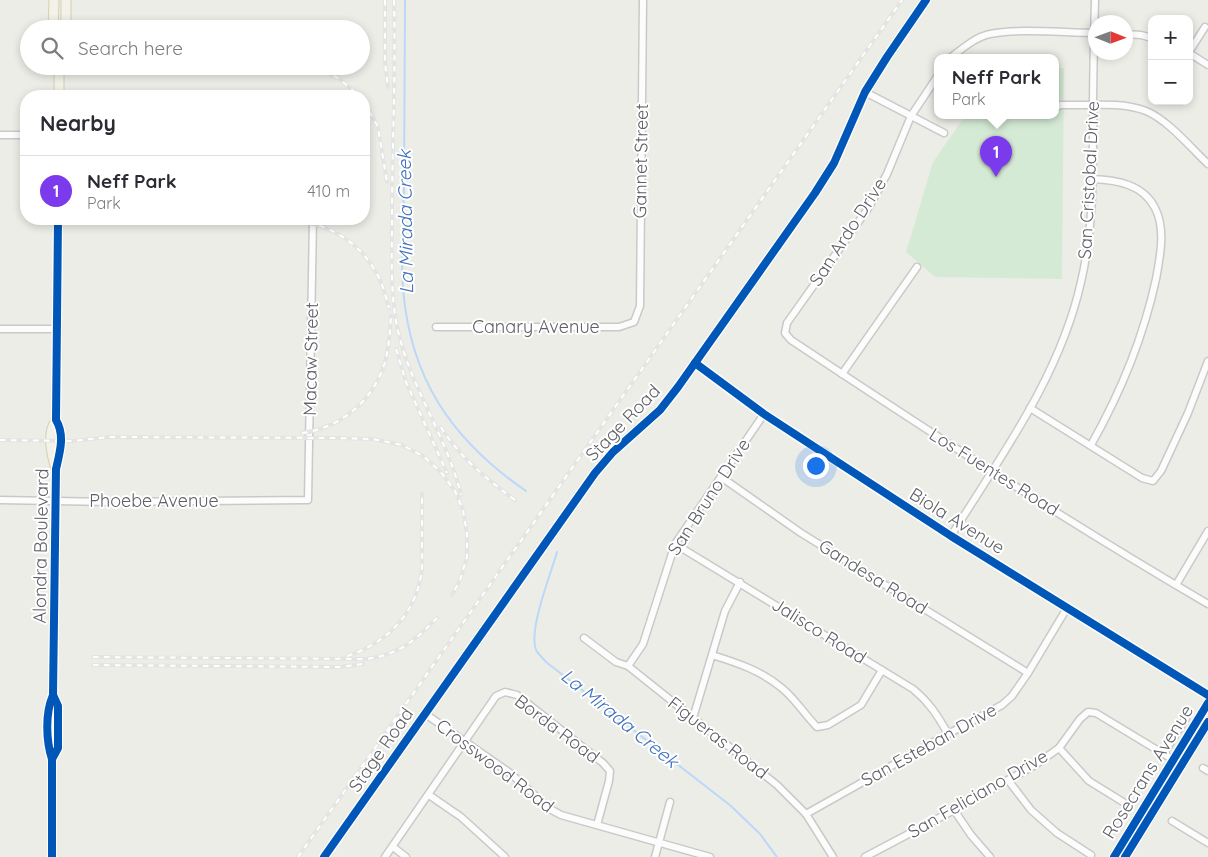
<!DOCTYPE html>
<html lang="en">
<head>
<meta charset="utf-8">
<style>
  :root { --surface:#fff; --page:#f2f2f3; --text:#2b2b33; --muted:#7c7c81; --line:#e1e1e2; --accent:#7c3aed }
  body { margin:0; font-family:Quicksand,sans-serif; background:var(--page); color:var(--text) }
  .controls { position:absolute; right:15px; top:15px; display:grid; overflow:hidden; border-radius:10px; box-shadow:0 2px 8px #0003 }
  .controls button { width:45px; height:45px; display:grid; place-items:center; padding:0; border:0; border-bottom:1px solid var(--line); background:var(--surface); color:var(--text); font:25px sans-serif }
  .compass { position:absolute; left:1088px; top:15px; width:45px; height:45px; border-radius:50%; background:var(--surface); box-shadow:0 2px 8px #0003; rotate:91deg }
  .you { position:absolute; left:815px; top:465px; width:18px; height:18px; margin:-12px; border:4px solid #fff; border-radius:50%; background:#1a73e8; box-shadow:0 0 0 8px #1a73e833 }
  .badge { display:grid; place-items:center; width:32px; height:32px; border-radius:50%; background:var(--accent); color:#fff; font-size:16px; font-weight:700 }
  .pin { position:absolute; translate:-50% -41px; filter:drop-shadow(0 1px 2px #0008) }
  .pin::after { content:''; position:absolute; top:26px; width:18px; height:15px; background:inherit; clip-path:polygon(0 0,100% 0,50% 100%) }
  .popup { position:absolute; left:934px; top:54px; width:125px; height:65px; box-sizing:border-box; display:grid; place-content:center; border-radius:10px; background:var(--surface); filter:drop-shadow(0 1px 4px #0005); font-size:16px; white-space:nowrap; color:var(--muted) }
  .popup b { font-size:19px; color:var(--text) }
  .popup::after { content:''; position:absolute; left:50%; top:100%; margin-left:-10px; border:10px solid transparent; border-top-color:var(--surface) }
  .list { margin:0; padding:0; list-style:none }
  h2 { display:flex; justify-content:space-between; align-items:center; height:65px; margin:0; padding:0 20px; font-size:21px }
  h2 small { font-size:16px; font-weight:400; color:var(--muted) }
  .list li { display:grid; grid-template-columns:32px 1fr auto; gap:15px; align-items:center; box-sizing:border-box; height:70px; padding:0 20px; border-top:1px solid var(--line) }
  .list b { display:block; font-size:19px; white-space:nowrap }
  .list p { margin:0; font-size:16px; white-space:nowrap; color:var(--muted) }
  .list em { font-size:16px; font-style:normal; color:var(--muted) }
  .icon { flex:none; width:28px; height:28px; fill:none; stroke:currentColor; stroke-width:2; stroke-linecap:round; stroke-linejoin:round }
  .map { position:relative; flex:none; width:1208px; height:857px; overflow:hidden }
  .search { position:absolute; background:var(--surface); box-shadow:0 2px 8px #0003; left:20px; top:20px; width:350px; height:55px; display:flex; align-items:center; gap:12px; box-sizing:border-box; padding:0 18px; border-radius:28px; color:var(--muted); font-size:19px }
  .panel { position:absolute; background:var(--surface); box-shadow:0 2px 8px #0003; left:20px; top:90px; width:350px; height:135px; border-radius:20px }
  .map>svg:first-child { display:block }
</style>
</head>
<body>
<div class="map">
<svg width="1208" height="857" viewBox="0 0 1208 857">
  <rect width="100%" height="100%" fill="#edede8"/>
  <path fill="#d5ead5" d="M1055,68h9l-2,211 -127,-2 -29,-25 27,-90 32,-46h90z"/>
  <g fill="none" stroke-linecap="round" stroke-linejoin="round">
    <g stroke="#bbd8f8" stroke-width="2">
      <path d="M405,0c0,63 -1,126 -1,190 -1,32 -3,66 -1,98 7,91 49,152 123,203"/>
      <path d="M557,552c-6,22 -29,78 -21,98 2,4 7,8 10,12l185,144 29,28 17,23"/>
    </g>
    <g stroke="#c9cac8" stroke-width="9">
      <g id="minor">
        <path d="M1126,34l15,1 11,3"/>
        <path d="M1189,52l16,-25"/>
        <path d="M1189,53l19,12"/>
        <path d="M950,58c12,-9 25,-21 40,-24 29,-6 75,-1 106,-1"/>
        <path d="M937,77l-26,39 -24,58 -18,33 -82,116 -2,10 6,7c137,91 275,181 417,264"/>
        <path d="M865,92l79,41"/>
        <path d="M1057,107l3,-2c27,1 60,-4 86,6 22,9 45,37 62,53"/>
        <path d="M0,135h26"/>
        <path d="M436,327h183l15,-5 6,-16 3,-306"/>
        <path d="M0,329h57"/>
        <path d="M695,363l69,51 187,122 257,159"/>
        <path d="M842,374l75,-107"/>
        <path d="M1030,408l112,70 11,3 8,-10 27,-58 20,-52"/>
        <path d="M1091,445c30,-53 52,-106 65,-166 4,-22 10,-50 -1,-71 -12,-24 -39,-28 -62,-29"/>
        <path d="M721,477l80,56 227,140"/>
        <path d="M0,500l110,2 198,-2 5,-281"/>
        <path d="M951,536c50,-80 109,-160 130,-254 13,-55 12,-112 12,-169 0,-37 1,-75 2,-113"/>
        <path d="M675,544l238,145c16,13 25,27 35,45"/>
        <path d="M1176,585l32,-54"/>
        <path d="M584,638l32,24 12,4 149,119 29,29 27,43"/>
        <path d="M712,655c26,8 50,16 71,34 13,11 22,26 34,38l11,-2 33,-20 21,-35"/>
        <path d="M628,666l15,-22 32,-100 89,-130"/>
        <path d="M424,713l86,60 40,36 11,6 149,42"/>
        <path d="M693,718l32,-107 15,-29"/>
        <path d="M1059,748l30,33 34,21"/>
        <path d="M1164,753l22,-35"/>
        <path d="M1203,768l5,3"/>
        <path d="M1008,780l23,30 26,23 34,22"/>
        <path d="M429,795l32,22 44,40"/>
        <path d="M954,810l17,25 19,22"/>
        <path d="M806,814l142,-80 54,-29 10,-9 16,-23 39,-65"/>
        <path d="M1172,821l36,22"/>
        <path d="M393,847l13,10"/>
        <path d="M385,857l111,-161 9,-4 12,3 86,68 7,8 -1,10 -12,44"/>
        <path d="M655,857l15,-55"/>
        <path d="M865,857l89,-47 81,-45 24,-17 21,-29 8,-7 8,1 81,49"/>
      </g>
    </g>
    <g stroke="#d5d0b5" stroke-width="11">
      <g id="major">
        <path d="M53,29l1,-29"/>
        <path d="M66,29v-29"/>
        <path d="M59,96v-24l4,-6"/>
        <path d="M55,466c-4,-15 -8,-32 1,-46"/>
        <path d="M52,759l6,-11v-42l-5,-11 3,-226c4,-17 9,-34 0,-49l2,-201"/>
        <path d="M52,857v-98c-6,-18 -7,-46 1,-64"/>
        <path d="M324,857l271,-384 18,-21 47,-42 18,-23 137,-194 19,-30 31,-71 22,-35 39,-57"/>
        <path d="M1114,857l94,-154"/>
        <path d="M1125,857l83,-135"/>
      </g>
    </g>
    <use href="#minor" stroke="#fcfcfc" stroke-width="6"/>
    <use href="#major" stroke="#f3f2e8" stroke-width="9"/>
    <g stroke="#e4e4e3" stroke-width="4">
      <g id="rail">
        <path d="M385,0v63l3,24"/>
        <path d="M394,0c2,73 -2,147 -2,220 0,35 -2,71 5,106 12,60 50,110 64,169"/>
        <path d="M314,66l24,12 22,18"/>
        <path d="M364,102l14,25 9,55"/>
        <path d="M100,219l192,1c36,3 68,22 85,54 6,11 9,23 12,34"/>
        <path d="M396,349l10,33 41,91"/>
        <path d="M441,427c19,31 46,52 74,73"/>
        <path d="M302,433c39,-5 72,-33 83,-71 4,-15 5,-31 6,-46"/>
        <path d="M0,440l72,1 38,-4 224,1 39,1 29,6 21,11 17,15 15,20 8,19 4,24v23l-7,23 -8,15"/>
        <path d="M347,656c38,-12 68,-41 74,-81 2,-9 1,-19 1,-28 0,-18 0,-36 0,-54"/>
        <path d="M93,657l274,2c33,-5 47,-18 70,-41"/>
        <path d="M93,665l246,2 24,-3"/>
        <path d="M298,857l604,-857"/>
      </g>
    </g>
    <use href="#rail" stroke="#fff" stroke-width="2" stroke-dasharray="5.5" stroke-linecap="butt"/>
    <g stroke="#fff" stroke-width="11">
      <g id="cycleway">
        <path d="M695,363l69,51 187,122 257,159"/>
        <path d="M52,759l6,-11v-42l-5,-11 3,-226c4,-17 9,-34 0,-49l2,-201"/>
        <path d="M52,857v-98c-6,-18 -7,-46 1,-64"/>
        <path d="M324,857l271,-384 18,-21 47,-42 18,-23 137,-194 19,-30 31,-71 22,-35 39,-57"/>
        <path d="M1114,857l94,-154"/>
        <path d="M1125,857l83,-135"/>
      </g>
    </g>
    <use href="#cycleway" stroke="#0057b8" stroke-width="8"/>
  </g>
  <g text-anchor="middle" stroke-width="4" stroke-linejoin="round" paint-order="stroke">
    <g font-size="18" fill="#5d6066" stroke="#fff">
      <text transform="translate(641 161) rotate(-89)" y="6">Gannet Street</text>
      <text transform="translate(1089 180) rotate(-87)" y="6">San Cristobal Drive</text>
      <text transform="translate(848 232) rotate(-57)" y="6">San Ardo Drive</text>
      <text x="536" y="333">Canary Avenue</text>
      <text transform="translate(311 359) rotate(-89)" y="6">Macaw Street</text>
      <text transform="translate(623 423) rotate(-46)" y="6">Stage Road</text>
      <text transform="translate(994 472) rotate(32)" y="6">Los Fuentes Road</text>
      <text transform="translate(709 497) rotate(-57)" y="6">San Bruno Drive</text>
      <text x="154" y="507">Phoebe Avenue</text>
      <text transform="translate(957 521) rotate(32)" y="6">Biola Avenue</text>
      <text transform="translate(41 546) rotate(-89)" y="6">Alondra Boulevard</text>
      <text transform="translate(873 577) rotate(32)" y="6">Gandesa Road</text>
      <text transform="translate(819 631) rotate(32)" y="6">Jalisco Road</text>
      <text transform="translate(557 729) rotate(37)" y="6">Borda Road</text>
      <text transform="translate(718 738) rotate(38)" y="6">Figueras Road</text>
      <text transform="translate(929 745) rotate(-29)" y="6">San Esteban Drive</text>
      <text transform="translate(381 750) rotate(-55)" y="6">Stage Road</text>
      <text transform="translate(495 766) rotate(37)" y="6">Crosswood Road</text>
      <text transform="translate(1148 772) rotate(-58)" y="6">Rosecrans Avenue</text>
      <text transform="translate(978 794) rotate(-30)" y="6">San Feliciano Drive</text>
    </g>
    <g font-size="19" font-style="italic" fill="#4172be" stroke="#fff">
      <text transform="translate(405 222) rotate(-91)" y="7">La Mirada Creek</text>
      <text transform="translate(620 718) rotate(39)" y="7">La Mirada Creek</text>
    </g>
  </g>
</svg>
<div class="controls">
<button>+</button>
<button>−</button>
</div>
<svg class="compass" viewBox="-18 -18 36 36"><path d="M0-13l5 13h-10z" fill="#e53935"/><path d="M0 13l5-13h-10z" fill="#7c7c81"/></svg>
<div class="you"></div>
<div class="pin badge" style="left:996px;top:177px">1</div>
<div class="popup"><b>Neff Park</b>Park</div>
<div class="search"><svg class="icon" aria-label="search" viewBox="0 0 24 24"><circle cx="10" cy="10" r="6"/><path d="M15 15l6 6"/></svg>Search here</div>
<section class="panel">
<h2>Nearby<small></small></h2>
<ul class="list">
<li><span class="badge">1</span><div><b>Neff Park</b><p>Park</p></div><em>410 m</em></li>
</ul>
</section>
</div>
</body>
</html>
